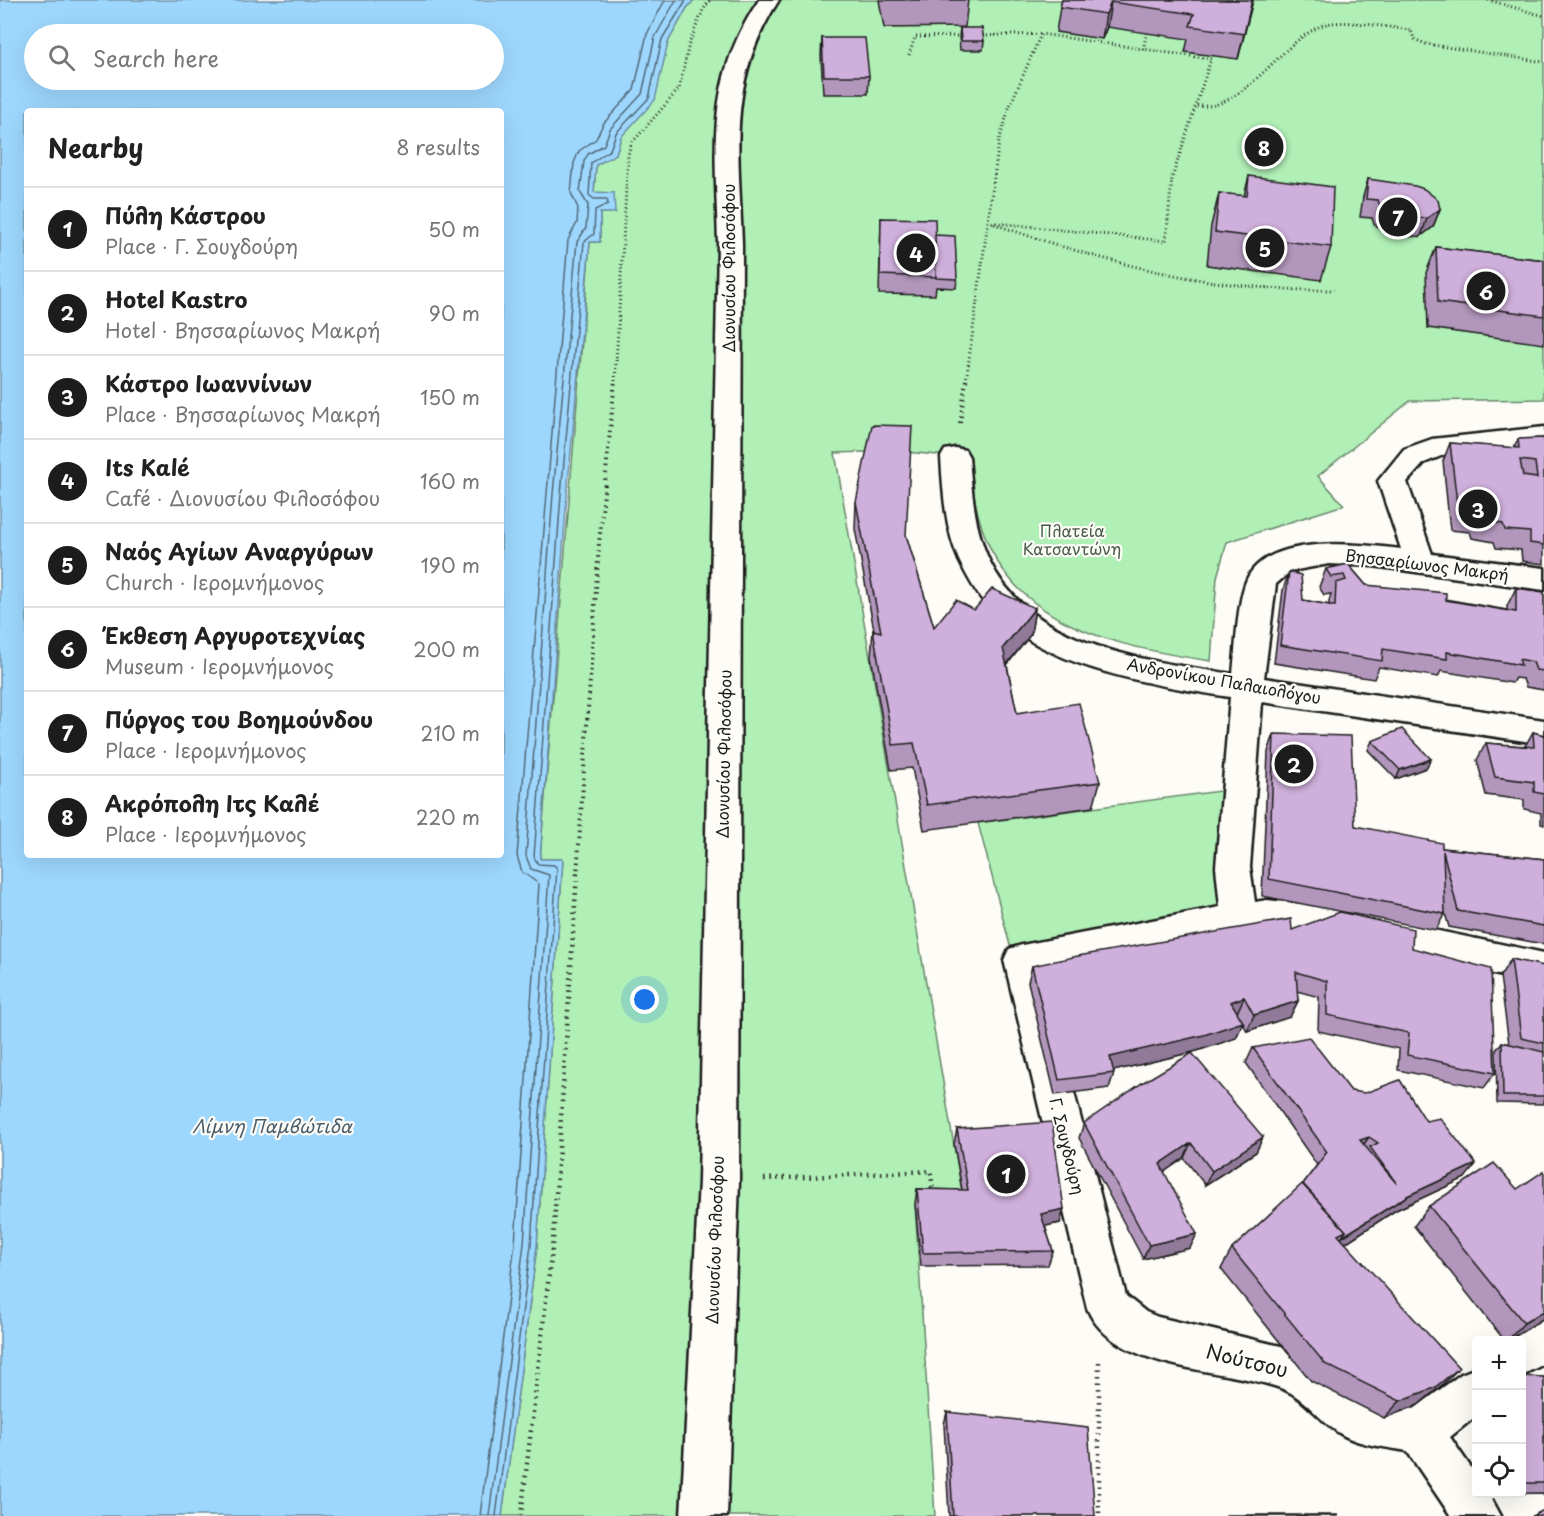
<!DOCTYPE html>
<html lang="en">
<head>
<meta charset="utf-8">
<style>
  :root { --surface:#fff; --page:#f2f2f2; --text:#222; --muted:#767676; --line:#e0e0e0; --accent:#1c1c1c }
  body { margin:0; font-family:"Playpen Sans",sans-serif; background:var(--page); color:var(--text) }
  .controls { position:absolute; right:18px; bottom:18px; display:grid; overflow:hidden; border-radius:6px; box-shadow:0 6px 24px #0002 }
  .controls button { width:54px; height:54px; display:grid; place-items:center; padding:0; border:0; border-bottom:2px solid var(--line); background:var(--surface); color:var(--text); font:30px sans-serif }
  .you { position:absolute; left:645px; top:1000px; width:21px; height:21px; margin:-15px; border:4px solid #fff; border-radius:50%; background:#1a73e8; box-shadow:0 0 0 9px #1a73e833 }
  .badge { display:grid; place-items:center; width:39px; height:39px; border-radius:50%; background:var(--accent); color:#fff; font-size:20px; font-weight:700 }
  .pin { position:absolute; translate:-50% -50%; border:3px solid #fff; box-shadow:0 2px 6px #0006 }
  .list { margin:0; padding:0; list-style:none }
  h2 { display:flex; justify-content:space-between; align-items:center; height:78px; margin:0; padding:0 24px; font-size:26px }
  h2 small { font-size:20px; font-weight:400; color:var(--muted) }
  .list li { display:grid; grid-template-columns:39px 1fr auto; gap:18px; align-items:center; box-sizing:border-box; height:84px; padding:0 24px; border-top:2px solid var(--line) }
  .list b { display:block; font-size:22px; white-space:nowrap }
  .list p { margin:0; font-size:20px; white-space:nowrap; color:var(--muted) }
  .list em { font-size:20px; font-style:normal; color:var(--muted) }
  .icon { flex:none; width:33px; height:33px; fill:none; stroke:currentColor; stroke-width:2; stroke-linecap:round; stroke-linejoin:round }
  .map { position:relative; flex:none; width:1544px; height:1516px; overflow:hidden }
  .search { position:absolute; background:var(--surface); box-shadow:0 6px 24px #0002; left:24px; top:24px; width:480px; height:66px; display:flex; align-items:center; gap:15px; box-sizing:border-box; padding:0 21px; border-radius:33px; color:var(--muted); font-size:22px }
  .panel { position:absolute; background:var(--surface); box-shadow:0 6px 24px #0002; left:24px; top:108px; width:480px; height:750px; border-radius:6px }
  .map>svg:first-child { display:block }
</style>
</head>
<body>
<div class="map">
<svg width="1544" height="1516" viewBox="0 0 1544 1516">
  <rect width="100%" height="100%" fill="#fdfcf7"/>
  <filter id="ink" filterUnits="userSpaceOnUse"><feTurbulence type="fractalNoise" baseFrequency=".0167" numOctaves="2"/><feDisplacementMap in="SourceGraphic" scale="12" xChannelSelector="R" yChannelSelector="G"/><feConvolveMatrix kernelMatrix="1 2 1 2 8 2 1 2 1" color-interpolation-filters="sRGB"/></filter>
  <g filter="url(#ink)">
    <g fill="#b0efb6" stroke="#668669" stroke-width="1.5">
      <path d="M694,0h850v399l-134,2 -92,75 26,29 -117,37 -10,35 -6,84c-129,-19 -237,-51 -240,-203l-77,-7 -59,2 129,751h-49l20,312h-433l35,-270 26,-387h-23l50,-617h10v-29l15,-1 -21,-19 2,-28 20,-11 5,-17 39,-61 8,-34 19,-34z"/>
      <path d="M1227,790l-4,117 -211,46 -34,-130z"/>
    </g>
    <path fill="#9ed7fe" stroke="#6a8ca4" stroke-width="1.5" fill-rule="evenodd" d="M0,0h694l-7,8 -19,34 -13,58 -34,37 -5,17 -20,11 -2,27 20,1 1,20h-15v29h-10l-23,253 -27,364h23l-26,387 -35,270h-502zM34,34h460v46h-460zM27,111h474v744h-474z"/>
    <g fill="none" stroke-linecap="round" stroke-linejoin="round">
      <g stroke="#506776" stroke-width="1.5">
        <path d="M480,1516l35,-273 24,-359 -17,-12 -5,-16 51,-616 9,-17 1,-15 -7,-15 3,-30 5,-12 17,-12 7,-15 31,-34 13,-56 18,-34"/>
        <path d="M489,1516l35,-272 25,-369 -18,-6 -5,-13 27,-362 24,-252 9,-14 2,-23 -8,-13 4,-31 4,-7 16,-9 6,-16 32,-35 13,-57 21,-37"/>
        <path d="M496,1516l35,-271 26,-377 -3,-3 -16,-1 -4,-7 27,-363 23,-252 10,-8 1,-24 13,-6 -1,-5h-13l-5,-4 2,-32 19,-13 6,-17 33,-35 13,-59 24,-39"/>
      </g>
      <g stroke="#1c1c1c" stroke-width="5">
        <g id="minor">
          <path d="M1544,427v18l-98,9 -22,9 -17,19 25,72 112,14v22l-171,-24 -44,-2 -38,7 -15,13 -12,94 280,42v24l-282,-42 -12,165 5,35 12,-2 52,6 225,47v32l-225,-49 -52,-6 -70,10 -154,31 83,325 20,16 12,5 131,31 45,22 32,28 48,11 47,-35 15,-6v48l-26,21 26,38v19h13l12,22h-50l-44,-65c-21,-4 -48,-6 -66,-17 -22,-13 -34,-35 -58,-45 -57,-22 -169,-16 -196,-81l-83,-348 5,-11 13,-4 198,-38 -4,-40 14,-170c-75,-12 -171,-26 -230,-78 -18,-15 -31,-38 -41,-59 -14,-32 -16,-69 -18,-103l4,-7 10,-2 10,2 4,7c3,35 5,71 20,103 42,88 159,101 244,114 3,-26 4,-73 14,-95 21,-46 115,-35 154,-30l-23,-68 26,-32 28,-10z"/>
          <path d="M1544,1316v48l-22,11v-35h-16l23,-18z"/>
        </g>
      </g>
      <g stroke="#1c1c1c" stroke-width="5">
        <path id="tertiary" d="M759,0h20c-53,81 -40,152 -37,244l-3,937 -12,335h-46l18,-335 19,-937c-2,-92 -14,-163 41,-244z"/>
      </g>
      <g stroke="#1c1c1c" stroke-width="3" stroke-dasharray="1 3" stroke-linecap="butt">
        <path d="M1488,0l56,16"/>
        <path d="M979,36l62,-2"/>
        <path d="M1143,49l4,-16"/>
        <path d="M909,55l6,-18 47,-1"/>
        <path d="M1197,106c6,0 13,0 18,-1 43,-14 67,-63 108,-80 17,-7 69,3 88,5l3,9 12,5 118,18"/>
        <path d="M994,224c111,39 222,68 340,66"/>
        <path d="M615,381l13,-226 3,-11 48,-55 10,-45 14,-34 7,-10"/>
        <path d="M966,381l33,-240 10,-33 32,-74 170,25 -39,119 -6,63 -178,-19"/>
      </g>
      <g stroke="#1c1c1c" stroke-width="4" stroke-dasharray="1.5 4.5" stroke-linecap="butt">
        <path d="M960,423l6,-43"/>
        <path d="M577,875l22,-331 16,-164"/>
      </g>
      <g stroke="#1c1c1c" stroke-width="4.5" stroke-dasharray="1.5 5" stroke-linecap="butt">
        <path d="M764,1179l167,-8 2,23"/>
        <path d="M1099,1362v154"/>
        <path d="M521,1516l32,-276 24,-366"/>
      </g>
      <use href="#minor" fill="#fdfcf7" fill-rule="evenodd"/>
      <use href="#tertiary" fill="#fdfcf7" fill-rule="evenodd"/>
    </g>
    <g fill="#b296bc" stroke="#1c1c1c" stroke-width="1.5">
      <path d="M879,0h89l-3,27 -81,1z"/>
      <path d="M1062,0h191l-15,59 -53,-7 3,-13 -81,-12 -5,12 -46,-7 4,-25z"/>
      <path d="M960,28l24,13 -1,9h-23l-1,-13z"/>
      <path d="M822,38l47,38 -1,18h-45l-2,-39z"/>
      <path d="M1249,176l82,71 -10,33 -114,-15 4,-39 8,-33 25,3z"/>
      <path d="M1368,179l72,30 -7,18 -12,9 -18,1 -19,-5 -10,-8 -2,-6 -12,-1 3,-20z"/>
      <path d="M881,218l54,17 22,44 -1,9 -20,-1 -1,8 -56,-1z"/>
      <path d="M1436,247l108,13v84l-116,-16 -2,-55z"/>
      <path d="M1544,438v126l-22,-3 -1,-11 -25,-2 -2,-6 -22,-4 -2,-6 -20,-2 -7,-69 7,-18 64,5 4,-9z"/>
      <path d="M856,502l50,33 28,92 40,-17 61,-2 -4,26 -24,31 10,48 83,69 -7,25 -169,23 -12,-62 -21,2 -20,-114 2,-26h1l-19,-101z"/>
      <path d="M1348,564l18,21 141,25v-4l9,-18 28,4v98l-18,-3 -3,-8 -8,-1 -3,5 -71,-12 -3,6 -59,-10 -5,12 -100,-16 9,-73 6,-18 14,28 26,5v-4l2,-7 -7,1 -5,-8 7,-18z"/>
      <path d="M1533,732l11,3v90l-3,-1v-11l-17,-4v-9l-38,-5 -9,-35 9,-17 39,3z"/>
      <path d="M1274,734l81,92 87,22 102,11v85l-95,-17 -4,-14 -9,17 -174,-34 6,-144z"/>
      <path d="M1372,741l59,18 -5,9 -30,11 -28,-29z"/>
      <path d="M1292,930l120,18 83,125 -11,15 -86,-18 1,-21 -81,-18 1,-34 -22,-6 1,10 -8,16 -43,14 -4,-8 -7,15 -39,13 -84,20 1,2 -5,15 -54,7 -27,-113 4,-16z"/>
      <path d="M1511,959l33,7v138l-47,-1 -1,-53 6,-8 7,2 -9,-68z"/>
      <path d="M1253,1048l98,43 75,30 39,57 -69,32 -51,33 97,142 -24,20 -34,13 -73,-37 -90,-112 11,-20 71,-65 14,-19 -71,-102z"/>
      <path d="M1084,1123l179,14 -7,15 -51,33 -21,-27 -20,14 26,76 -47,11 -64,-121z"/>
      <path d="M957,1129l103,94 -15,3 8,25 -5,14 -127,1 -6,-62 2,-15 45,1 -8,-46z"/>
      <path d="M1429,1206l115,112 -36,23h-3l-91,-115z"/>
      <path d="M1521,1376l23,1v119l-2,-3 -48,1h27z"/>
      <path d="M947,1412l148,104h-146l-5,-92z"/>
    </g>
    <g fill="#917a99" stroke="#1c1c1c" stroke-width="1.5">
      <path d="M1253,0l-3,12 -12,47 6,-25z"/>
      <path d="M1111,2l-4,25 -5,12 4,-25z"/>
      <path d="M1440,209l-7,18 -12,9 6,-18z"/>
      <path d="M1035,608l-4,26 -32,40 4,-26z"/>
      <path d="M1431,759l-5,9 -30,11 4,-9z"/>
      <path d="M1244,997l-7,16 -6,-11z"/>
      <path d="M1298,1001l-8,16 -43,14 7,-16z"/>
      <path d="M1243,1022l-7,16 -39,13 -92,22 5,-16z"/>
      <path d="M1263,1137l-7,15 -51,33 7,-14z"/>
      <path d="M1369,1137l-10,14 1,-11z"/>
      <path d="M1191,1143l-7,15 -30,21 6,-15z"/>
      <path d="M1476,1164l-11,14 -69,32 -63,41 9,-14 65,-41z"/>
      <path d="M1064,1209l-4,14 -24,5 5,-14z"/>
      <path d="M1197,1234l-7,14 -47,11 6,-14z"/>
      <path d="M1544,1311v7l-37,23 17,-18z"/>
      <path d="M1459,1368l-17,17 -24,20 -34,13 16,-17z"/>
    </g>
    <g fill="#cfafdb" stroke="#1c1c1c" stroke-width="1.5" fill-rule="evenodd">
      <path d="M1062,0h190l-8,34 -54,-8 4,-12 -83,-12 -5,12 -46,-7z"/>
      <path d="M960,28h22l2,13h-23z"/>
      <path d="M822,38h43l4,38h-45z"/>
      <path d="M1249,176l84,11 -2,60 -116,-15 4,-39 28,3z"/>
      <path d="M1368,179l47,7 9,3 14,11 2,9 -13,9 -17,1 -20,-5 -10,-8 -2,-6 -12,-1z"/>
      <path d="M881,218l54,1 2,58 -57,-2z"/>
      <path d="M935,235l20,1 2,43 -21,-1z"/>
      <path d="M1436,247l108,13v56l-106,-14z"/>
      <path d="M872,425l40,1 -6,109 28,92 22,-27 18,10 18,-21 43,19 -32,40 14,65 62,-10 21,79 -173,23 -13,-62 -21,2 -20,-115 8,2 -25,-130z"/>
      <path d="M1544,438v107l-14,-2v-11l-25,-2 -2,-6 -23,-4 -2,-6 -20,-2 -8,-69 69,5 -1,-9zM1520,460l15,2 2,16 -14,-2z"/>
      <path d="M1348,564l18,21 80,8v7l70,12v-24l28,4v79l-8,-1 -3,-8 -14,-3 2,6 -74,-13v7l-64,-10 -1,12 -102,-16 9,-73 12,3 2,25 32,6 1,-23 10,-3 -2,-5 -13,2 -5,-8z"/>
      <path d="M1402,729l29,30 -31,11 -28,-29z"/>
      <path d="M1533,732l11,3v59l-10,-2v-10l-39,-5 -9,-34 48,4z"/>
      <path d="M1274,734l77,2 4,90 87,17v5l102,11v67l-86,-15 -15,-60 2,63 -176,-35z"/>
      <path d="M1340,912l73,17 -1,19 79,21 4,104 -88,-18 2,-22 -82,-18v-34l-31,-9 2,29 -44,14 -10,-18 -13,5 12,20 -39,13 -94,22 4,16 -55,7 -27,-114 46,-10 213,-37 1,11z"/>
      <path d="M1511,959l33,7v77l-23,-5z"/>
      <path d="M1309,1037l42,54 14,2 35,-13 26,41 14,-3 36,46 -69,32 -65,41 4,-6 -43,-47 24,-32 -74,-104zM1369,1137l9,6 -8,4 27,37 -37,-44z"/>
      <path d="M1502,1042l42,10v44h-41z"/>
      <path d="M1192,1053l71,84 -51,34 -21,-28 -31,21 37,70 -48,11 -65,-122 58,-40z"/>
      <path d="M1052,1122l12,87 -23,5 12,37 -130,2 -6,-64 51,1 -11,-61z"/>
      <path d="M1494,1163l23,26 27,-18v140l-20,12 -95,-117z"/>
      <path d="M1302,1184l44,47 -8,4 121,133 -25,20 -34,13 -75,-37 -93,-115z"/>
      <path d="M1521,1376l23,1v106h-23z"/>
      <path d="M947,1412l141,16 7,88h-142z"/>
      <path d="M1544,1510v6h-12z"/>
      <rect x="1226" y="1515" width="112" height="1"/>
    </g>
  </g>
  <g text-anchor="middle" stroke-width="4.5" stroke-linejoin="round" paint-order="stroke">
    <g font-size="16" fill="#1c1c1c" stroke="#fdfcf7">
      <text transform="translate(729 268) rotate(-90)" y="6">Διονυσίου Φιλοσόφου</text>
      <text transform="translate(1427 565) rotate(7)" y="6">Βησσαρίωνος Μακρή</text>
      <text transform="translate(1224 681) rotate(10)" y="6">Ανδρονίκου Παλαιολόγου</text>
      <text transform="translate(724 754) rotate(-89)" y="6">Διονυσίου Φιλοσόφου</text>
      <text transform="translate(1067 1146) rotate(76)" y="6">Γ. Σουγδούρη</text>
      <text transform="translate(715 1240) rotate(-88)" y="6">Διονυσίου Φιλοσόφου</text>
    </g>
    <g font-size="16" fill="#485b4a" stroke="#fdfcf7">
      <text x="1072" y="537">Πλατεία<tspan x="1072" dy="18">Κατσαντώνη</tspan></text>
    </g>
    <g font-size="18" font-style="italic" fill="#4a5d6b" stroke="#fdfcf7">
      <text x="272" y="1133">Λίμνη Παμβώτιδα</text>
    </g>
    <g font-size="20" fill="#1c1c1c" stroke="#fdfcf7">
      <text transform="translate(1247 1361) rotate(14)" y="7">Νούτσου</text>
    </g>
  </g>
</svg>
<div class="controls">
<button>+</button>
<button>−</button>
<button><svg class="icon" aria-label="locate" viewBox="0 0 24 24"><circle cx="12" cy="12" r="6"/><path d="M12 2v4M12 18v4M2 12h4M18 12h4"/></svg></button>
</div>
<div class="you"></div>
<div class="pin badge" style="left:1006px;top:1174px">1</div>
<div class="pin badge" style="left:1294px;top:764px">2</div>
<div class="pin badge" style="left:1478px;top:509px">3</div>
<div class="pin badge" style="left:916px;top:253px">4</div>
<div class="pin badge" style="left:1265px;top:248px">5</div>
<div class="pin badge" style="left:1486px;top:291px">6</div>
<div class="pin badge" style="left:1398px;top:217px">7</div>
<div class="pin badge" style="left:1264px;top:147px">8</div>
<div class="search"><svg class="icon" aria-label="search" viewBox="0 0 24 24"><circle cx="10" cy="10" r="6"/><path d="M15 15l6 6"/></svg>Search here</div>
<section class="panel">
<h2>Nearby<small>8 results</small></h2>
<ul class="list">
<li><span class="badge">1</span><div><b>Πύλη Κάστρου</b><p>Place · Γ. Σουγδούρη</p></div><em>50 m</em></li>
<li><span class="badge">2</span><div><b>Hotel Kastro</b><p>Hotel · Βησσαρίωνος Μακρή</p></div><em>90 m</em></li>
<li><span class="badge">3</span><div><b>Κάστρο Ιωαννίνων</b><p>Place · Βησσαρίωνος Μακρή</p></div><em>150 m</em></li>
<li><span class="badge">4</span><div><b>Its Kalé</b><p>Café · Διονυσίου Φιλοσόφου</p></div><em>160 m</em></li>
<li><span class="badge">5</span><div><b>Ναός Αγίων Αναργύρων</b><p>Church · Ιερομνήμονος</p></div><em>190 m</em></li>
<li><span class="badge">6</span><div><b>Έκθεση Αργυροτεχνίας</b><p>Museum · Ιερομνήμονος</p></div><em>200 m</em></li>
<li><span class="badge">7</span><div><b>Πύργος του Βοημούνδου</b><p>Place · Ιερομνήμονος</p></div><em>210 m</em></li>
<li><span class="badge">8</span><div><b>Ακρόπολη Ιτς Καλέ</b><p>Place · Ιερομνήμονος</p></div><em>220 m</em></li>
</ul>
</section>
</div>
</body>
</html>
